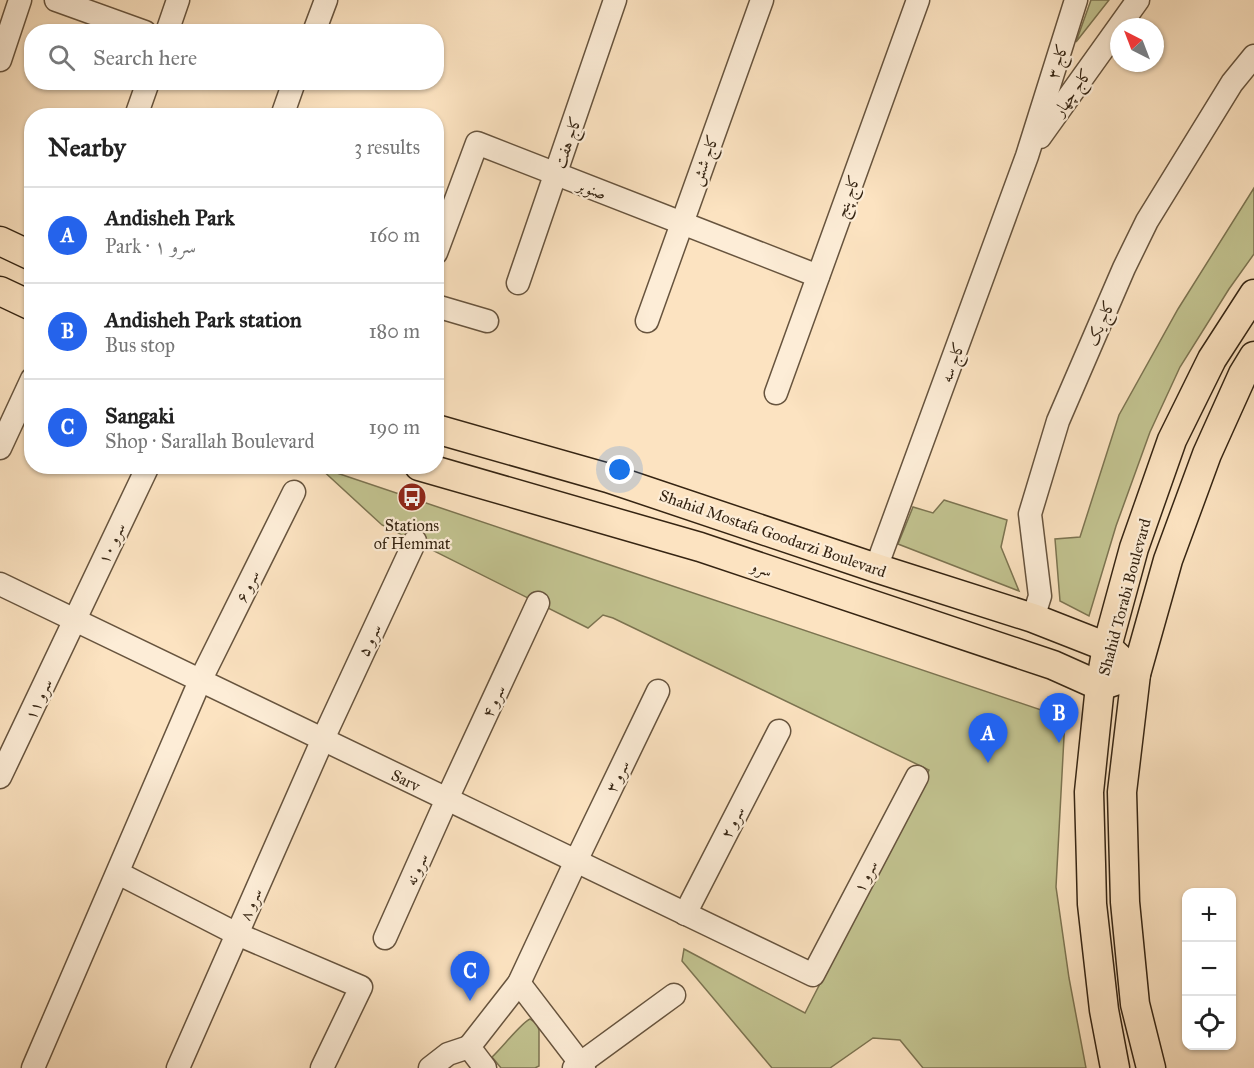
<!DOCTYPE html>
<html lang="en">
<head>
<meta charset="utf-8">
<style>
  :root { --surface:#fff; --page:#f2f2f2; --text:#222; --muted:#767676; --line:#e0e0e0; --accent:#2563eb }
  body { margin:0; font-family:"IM FELL Great Primer",Amiri,serif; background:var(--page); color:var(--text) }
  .controls { position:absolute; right:18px; bottom:18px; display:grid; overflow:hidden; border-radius:12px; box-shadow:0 2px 4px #0004 }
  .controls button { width:54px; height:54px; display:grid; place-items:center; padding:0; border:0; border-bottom:2px solid var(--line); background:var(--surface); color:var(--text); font:30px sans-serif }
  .compass { position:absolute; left:1110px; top:18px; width:54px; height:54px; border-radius:50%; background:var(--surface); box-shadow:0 2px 4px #0004; rotate:318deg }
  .you { position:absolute; left:620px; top:470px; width:21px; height:21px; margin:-15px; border:4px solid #fff; border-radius:50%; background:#1a73e8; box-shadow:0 0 0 9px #1a73e833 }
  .badge { display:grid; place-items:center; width:39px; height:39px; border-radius:50%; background:var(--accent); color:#fff; font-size:20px; font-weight:700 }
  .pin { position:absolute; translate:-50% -50px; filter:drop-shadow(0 2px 3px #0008) }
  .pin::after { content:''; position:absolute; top:32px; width:21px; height:18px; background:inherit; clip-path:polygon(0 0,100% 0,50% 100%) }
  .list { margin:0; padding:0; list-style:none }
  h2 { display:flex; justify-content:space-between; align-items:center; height:78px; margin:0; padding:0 24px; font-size:26px }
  h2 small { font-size:20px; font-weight:400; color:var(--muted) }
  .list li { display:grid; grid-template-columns:39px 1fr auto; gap:18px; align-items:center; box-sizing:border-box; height:96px; padding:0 24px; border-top:2px solid var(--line) }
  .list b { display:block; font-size:22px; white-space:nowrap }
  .list p { margin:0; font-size:20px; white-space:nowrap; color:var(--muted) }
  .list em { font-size:20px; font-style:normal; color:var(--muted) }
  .icon { flex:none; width:33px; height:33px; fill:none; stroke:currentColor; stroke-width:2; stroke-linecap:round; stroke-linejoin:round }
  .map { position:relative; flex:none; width:1254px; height:1068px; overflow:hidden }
  .search { position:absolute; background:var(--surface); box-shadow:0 2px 4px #0004; left:24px; top:24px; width:420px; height:66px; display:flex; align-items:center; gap:15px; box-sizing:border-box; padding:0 21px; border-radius:24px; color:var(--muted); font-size:22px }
  .panel { position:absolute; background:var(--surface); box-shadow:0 2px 4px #0004; left:24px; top:108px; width:420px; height:366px; border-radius:24px }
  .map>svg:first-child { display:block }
</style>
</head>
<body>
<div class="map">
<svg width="1254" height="1068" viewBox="0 0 1254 1068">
  <rect width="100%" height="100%" fill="#fce3c1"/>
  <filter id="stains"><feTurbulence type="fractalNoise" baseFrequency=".00333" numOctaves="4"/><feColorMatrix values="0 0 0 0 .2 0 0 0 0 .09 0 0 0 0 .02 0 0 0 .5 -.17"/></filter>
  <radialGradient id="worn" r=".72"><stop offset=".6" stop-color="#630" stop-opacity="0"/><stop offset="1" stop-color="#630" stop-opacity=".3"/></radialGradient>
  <g fill="#c2c390" stroke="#7c7451" stroke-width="1.5">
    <path d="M1091,0h18l-33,42z"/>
    <path d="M1254,188v66l-25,35 -49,78 -30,65 -34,94 -27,90 -29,-15 -5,-62 25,-2 39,-122 59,-106z"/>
    <path d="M319,467l746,251 -9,169 13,91 17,90h-163l-23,-28 -27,-2 -43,30h-58l-90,-107 2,-12 121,64 124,-243 -316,-152 -10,-3 -15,13 -206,-103z"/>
    <path d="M944,500l63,20 -6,27 18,44 -121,-47 15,-37 20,6z"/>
    <path d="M530,1019l7,5 2,6v36l-4,2h-34l-9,-11c9,-8 30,-35 38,-38z"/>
  </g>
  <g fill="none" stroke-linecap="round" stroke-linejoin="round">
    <g stroke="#67543e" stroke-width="25">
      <g id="minor">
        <path d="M56,0l89,32"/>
        <path d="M167,32l11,-32"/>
        <path d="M314,32l12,-32"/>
        <path d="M0,60l20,-60"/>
        <path d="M136,116l12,-34"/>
        <path d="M282,116l12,-34"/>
        <path d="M1040,137l98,-137"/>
        <path d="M436,253l41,-110 341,133"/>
        <path d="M518,283l97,-283"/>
        <path d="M436,306l51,15"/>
        <path d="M647,321l115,-321"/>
        <path d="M776,393l142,-393"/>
        <path d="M0,448l32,-69"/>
        <path d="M876,568l151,-412 49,-156"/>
        <path d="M0,584l813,391 104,-198"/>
        <path d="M1033,618l7,-22 -10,-82 28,-93 66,-153 23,-47 85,-138 22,-27"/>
        <path d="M0,777l148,-311"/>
        <path d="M118,873l119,61 124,53 -39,81"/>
        <path d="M685,914l94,-183"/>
        <path d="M385,938l62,-139 91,-196"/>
        <path d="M519,983l65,85"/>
        <path d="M33,1068l166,-385 95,-191"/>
        <path d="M178,1068l145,-329 92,-198"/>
        <path d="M430,1068l18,-14 21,-7"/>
        <path d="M485,1068l-16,-21 50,-64 57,-122 82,-170"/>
        <path d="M574,1068l100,-73"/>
      </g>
    </g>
    <g stroke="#352412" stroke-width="31">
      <g id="major">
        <path d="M0,241l32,15"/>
        <path d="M0,291l32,15"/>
        <path d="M436,429l172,49 268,90 157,50 74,29 29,27 -36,12"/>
        <path d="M419,466l281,81 353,118 47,21"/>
        <path d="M1115,1068l-11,-58 -12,-106 -1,-40 -2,-72 11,-106 7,-39 27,-99 38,-108 40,-81 42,-65"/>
        <path d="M1151,1068l-16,-64 -10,-102 -3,-110 14,-118 32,-114 39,-106 36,-80 11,-18"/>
      </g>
    </g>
    <use href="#minor" stroke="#fdedd7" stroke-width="22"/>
    <use href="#major" stroke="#fce3c1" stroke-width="28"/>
  </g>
  <defs>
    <g id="bus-disc" transform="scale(1.5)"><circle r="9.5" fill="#8f2418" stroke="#fdedd7"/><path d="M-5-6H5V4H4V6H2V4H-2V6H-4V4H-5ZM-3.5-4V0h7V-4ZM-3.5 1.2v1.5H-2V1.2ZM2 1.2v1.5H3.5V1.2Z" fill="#fff"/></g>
  </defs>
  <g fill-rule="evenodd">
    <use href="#bus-disc" x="412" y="497"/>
  </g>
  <g text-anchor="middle" stroke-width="4.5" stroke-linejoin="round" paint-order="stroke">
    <g font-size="16" fill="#352412" stroke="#fdedd7">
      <text transform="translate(1057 61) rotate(-73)" y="6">کاج ۳</text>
      <text transform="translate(1072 92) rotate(-55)" y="6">کاج چهار</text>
      <text transform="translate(567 142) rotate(-71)" y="6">کاج هفت</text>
      <text transform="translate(704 160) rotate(-70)" y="6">کاج شش</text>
      <text transform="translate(592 189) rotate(20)" y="6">صنوبر</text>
      <text transform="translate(847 196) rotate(-70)" y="6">کاج پنج</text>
      <text transform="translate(1100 323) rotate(-67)" y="6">کاج یک</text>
      <text transform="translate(952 362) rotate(-70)" y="6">کاج سه</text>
      <text transform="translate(773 533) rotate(19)" y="6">Shahid Mostafa Goodarzi Boulevard</text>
      <text transform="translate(111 543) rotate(-65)" y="6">سرو ۱۰</text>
      <text transform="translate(762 568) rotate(18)" y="6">سرو</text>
      <text transform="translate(247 586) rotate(-64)" y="6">سرو ۶</text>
      <text transform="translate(1124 597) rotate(-75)" y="6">Shahid Torabi Boulevard</text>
      <text transform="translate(369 640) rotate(-65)" y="6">سرو ۵</text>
      <text transform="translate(38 699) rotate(-65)" y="6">سرو ۱۱</text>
      <text transform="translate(493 701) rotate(-65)" y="6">سرو ۴</text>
      <text transform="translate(617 776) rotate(-64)" y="6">سرو ۳</text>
      <text transform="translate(406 780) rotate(26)" y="6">Sarv</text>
      <text transform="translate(732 822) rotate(-63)" y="6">سرو ۲</text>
      <text transform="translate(416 869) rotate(-66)" y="6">سرو نه</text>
      <text transform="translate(865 876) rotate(-62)" y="6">سرو ۱</text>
      <text transform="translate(250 904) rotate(-66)" y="6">سرو ۸</text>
    </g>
    <g font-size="16" fill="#352412" stroke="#fdedd7">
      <text x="412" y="531">Stations<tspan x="412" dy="18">of Hemmat</tspan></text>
    </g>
  </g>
  <rect width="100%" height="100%" filter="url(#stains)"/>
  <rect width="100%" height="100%" fill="url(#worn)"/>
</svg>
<div class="controls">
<button>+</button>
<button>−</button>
<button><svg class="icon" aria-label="locate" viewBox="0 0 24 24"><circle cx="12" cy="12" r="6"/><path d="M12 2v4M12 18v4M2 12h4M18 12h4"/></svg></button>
</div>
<svg class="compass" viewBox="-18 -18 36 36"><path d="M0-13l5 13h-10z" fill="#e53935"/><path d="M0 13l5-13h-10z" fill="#767676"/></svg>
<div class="you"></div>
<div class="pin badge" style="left:988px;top:763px">A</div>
<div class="pin badge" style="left:1059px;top:743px">B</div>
<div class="pin badge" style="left:470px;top:1001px">C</div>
<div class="search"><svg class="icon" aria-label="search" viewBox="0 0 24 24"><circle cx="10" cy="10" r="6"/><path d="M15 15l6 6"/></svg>Search here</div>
<section class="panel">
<h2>Nearby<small>3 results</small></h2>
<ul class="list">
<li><span class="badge">A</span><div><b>Andisheh Park</b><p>Park · سرو ۱</p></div><em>160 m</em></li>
<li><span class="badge">B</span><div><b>Andisheh Park station</b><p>Bus stop</p></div><em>180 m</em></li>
<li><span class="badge">C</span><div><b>Sangaki</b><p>Shop · Sarallah Boulevard</p></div><em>190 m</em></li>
</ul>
</section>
</div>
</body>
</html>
